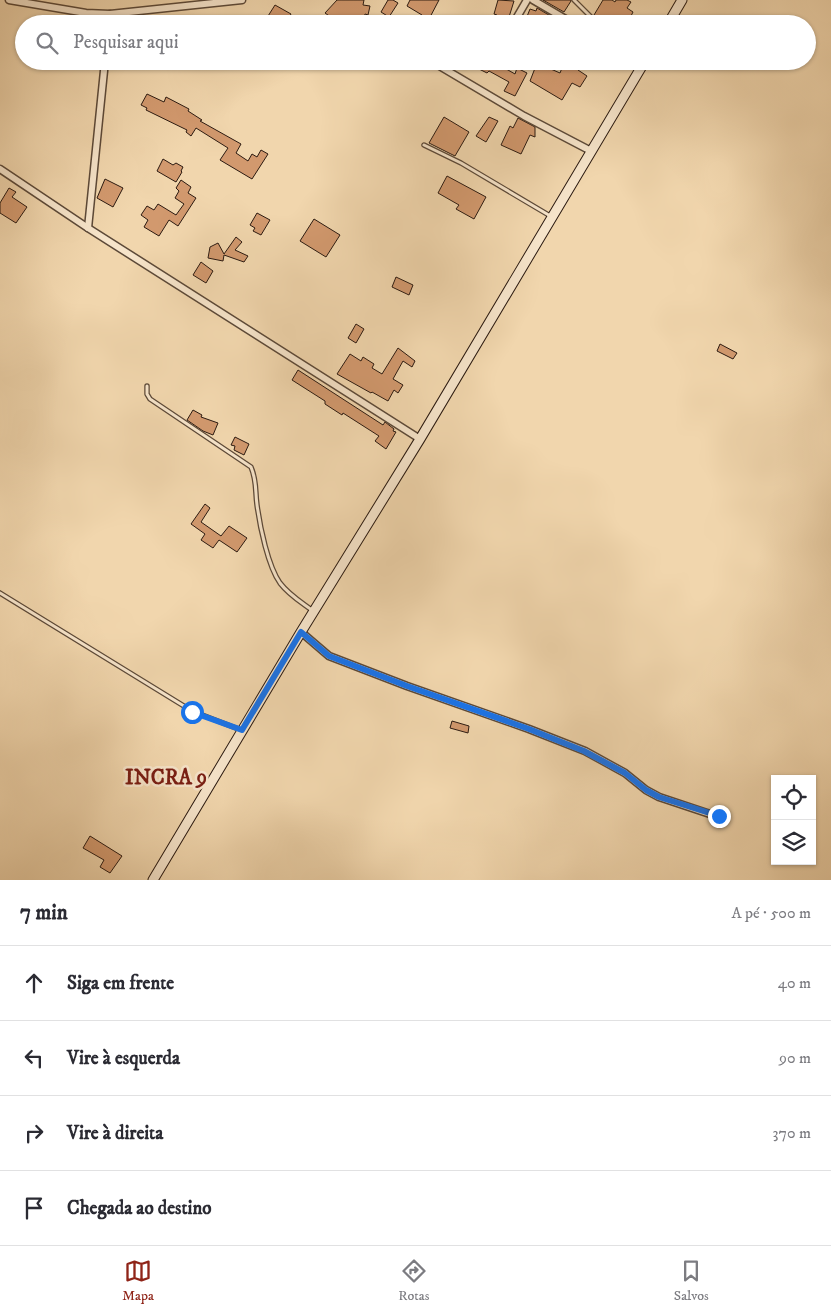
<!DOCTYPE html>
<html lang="pt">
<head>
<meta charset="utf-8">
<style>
  :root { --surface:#fff; --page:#f2f2f3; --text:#2b2b33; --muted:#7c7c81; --line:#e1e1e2; --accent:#8f2418 }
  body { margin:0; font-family:"IM FELL DW Pica",serif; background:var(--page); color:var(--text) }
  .controls { position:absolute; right:15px; bottom:15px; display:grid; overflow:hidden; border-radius:0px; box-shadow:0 1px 4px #0004 }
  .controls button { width:45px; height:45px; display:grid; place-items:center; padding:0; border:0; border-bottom:1px solid var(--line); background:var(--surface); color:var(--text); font:25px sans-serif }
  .stop { position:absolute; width:15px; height:15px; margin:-11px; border:4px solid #1a73e8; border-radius:50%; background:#fff }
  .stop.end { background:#1a73e8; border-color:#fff; box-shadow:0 1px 5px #0008 }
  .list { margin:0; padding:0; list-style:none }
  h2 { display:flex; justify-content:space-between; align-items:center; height:65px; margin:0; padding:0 20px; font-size:21px }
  h2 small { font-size:16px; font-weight:400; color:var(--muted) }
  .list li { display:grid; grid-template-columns:32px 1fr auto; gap:15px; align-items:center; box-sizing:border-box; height:75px; padding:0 20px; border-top:1px solid var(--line) }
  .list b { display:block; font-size:19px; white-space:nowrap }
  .list em { font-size:16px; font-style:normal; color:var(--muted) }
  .icon { flex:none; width:28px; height:28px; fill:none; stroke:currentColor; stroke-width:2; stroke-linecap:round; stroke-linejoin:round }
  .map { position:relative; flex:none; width:831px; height:880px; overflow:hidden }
  .search { position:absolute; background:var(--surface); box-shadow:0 1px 4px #0004; left:15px; right:15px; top:15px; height:55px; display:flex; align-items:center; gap:12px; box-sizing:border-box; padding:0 18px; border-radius:28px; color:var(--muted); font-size:19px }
  .sheet { height:365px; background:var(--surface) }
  nav { display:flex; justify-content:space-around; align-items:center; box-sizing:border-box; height:70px; border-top:1px solid var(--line); background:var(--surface); font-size:14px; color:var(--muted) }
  nav a { display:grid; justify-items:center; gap:2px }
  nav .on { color:var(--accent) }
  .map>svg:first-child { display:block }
</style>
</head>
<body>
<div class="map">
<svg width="831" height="880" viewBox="0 0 831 880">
  <rect width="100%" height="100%" fill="#f1d6ad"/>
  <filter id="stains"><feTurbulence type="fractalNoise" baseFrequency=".004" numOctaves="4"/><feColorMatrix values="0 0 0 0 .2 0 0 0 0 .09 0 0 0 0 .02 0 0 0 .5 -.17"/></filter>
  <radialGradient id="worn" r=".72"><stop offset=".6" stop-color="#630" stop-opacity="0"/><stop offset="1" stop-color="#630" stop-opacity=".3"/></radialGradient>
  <g fill="#d2996e" stroke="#2b1a11">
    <path d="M337,0h27l-1,5 7,1 -2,9 -3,-1 -2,9 -21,-6 -4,5 -13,-9z"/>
    <path d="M388,0h5l5,3 -9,14 -8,-5z"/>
    <path d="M410,0h29l-11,21 -7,-4 1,-2 -15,-9z"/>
    <path d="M498,0l16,1 -5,16 -5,-1 -1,4 -7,-2 1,-3 -3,-1z"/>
    <path d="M543,0h28v1l-7,11z"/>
    <path d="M603,0h9l3,2 1,-2h11l4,2 -4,6 6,4 -5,10 -6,-4 -4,6h-14l-3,-2 -7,-7z"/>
    <path d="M275,5l16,9 -6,10h-22z"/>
    <path d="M537,8l22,13 -1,3h-34l6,-15 6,2z"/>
    <path d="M475,61h17l5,3 1,-3h3v5l14,8 2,-6 10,5 -12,23 -11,-5 5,-9 -20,-11 -2,2 -14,-7z"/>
    <path d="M537,63l23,10 4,-10 16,3 -2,4 9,6 -7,11 -8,-4 -10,17 -32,-19z"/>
    <path d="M147,94l17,8 2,-5 23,12 -1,2 14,9 -2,1 41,23 -5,9 12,8 4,-7 5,3 4,-7 7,4 -16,25 -32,-19 8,-12 -32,-20 -5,8 -5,-4 1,-2 -41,-20 1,-2 -6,-3z"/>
    <path d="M444,117l25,15 -14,24 -26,-13z"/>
    <path d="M489,117l9,4 -12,21 -10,-6z"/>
    <path d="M518,118l17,9v10l-5,-2 -9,19 -20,-9 9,-19 3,2z"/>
    <path d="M163,159l10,6 3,-2 7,4 -2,4 1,1 -6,10 -19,-11z"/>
    <path d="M447,176l39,21 -12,22 -18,-10 3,-4 -21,-12z"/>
    <path d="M105,179l18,9 -10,19 -16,-9z"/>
    <path d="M181,180l10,7 -3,6 8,5 -18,28 -9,-6 -10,16 -15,-9 4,-7 -7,-5 6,-9 7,4 4,-6 18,11 8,-11 -9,-6 4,-7 -3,-3z"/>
    <path d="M9,188l7,4 -4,5 15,10 -11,16 -16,-10v-10z"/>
    <path d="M257,213l13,7 -9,15 -8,-4 2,-3 -5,-3z"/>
    <path d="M314,219l26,16 -14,22 -26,-16z"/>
    <path d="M236,237l6,5 -7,8 13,6 -4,6 -20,-7 -1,6 -15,-3 2,-11 8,-4 6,11z"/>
    <path d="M201,262l12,9 -7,12 -13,-8z"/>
    <path d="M396,277l17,8 -4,10 -17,-8z"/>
    <path d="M356,324l8,5 -8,14 -8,-5z"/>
    <path d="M720,344l17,9 -4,6 -16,-8z"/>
    <path d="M398,348l17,13 -3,6 -9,-6 -10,18 10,6 -5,8 -4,-3 -6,11 -16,-9 -1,1 -34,-19 13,-20 11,7 2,-4 11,7 -2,4 10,6z"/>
    <path d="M298,370l85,55 2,-3 9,7 -1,2 3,1 -10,17 -11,-8 4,-5 -36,-23 -1,2 -17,-11v-3l-33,-21z"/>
    <path d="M193,410l9,5 -1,2 17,6 -5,12 -10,-4 -16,-11z"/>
    <path d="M235,437l14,7 -5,11 -10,-5 1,-4 -4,-1z"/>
    <path d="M205,504l5,4 -9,14 20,14 8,-10 18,12 -10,14 -18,-12 -6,8 -12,-8 4,-6 -14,-10z"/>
    <path d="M452,721l17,5 -1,7 -18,-5z"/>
    <path d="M90,836l32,20 -12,17 -10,-6 4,-7 -21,-12z"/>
  </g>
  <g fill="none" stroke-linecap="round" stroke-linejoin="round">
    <g stroke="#5c4938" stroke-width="5.5">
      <g id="service">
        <path d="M574,0l24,24"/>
        <path d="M424,145l37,18 91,54"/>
        <path d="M147,386v8l3,5 101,68c6,14 4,24 6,38 3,22 11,61 23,78 9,12 21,19 33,28"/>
        <path d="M0,593l192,118 49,19"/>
      </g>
    </g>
    <g stroke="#5c4938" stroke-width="9">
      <g id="minor">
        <path d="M9,0l77,13 24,1 132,-14"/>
        <path d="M533,0l41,24"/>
        <path d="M109,24l1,-10"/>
        <path d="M513,24l14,-24"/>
        <path d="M431,61l93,55 67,35"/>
        <path d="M0,169l88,59 332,211"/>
        <path d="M88,228l17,-167"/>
        <path d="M301,632l28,24 78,30 122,43 56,22 40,22 21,17 13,7 60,20"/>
      </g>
    </g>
    <g stroke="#2b1a11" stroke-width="11">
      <g id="secondary">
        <path d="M668,24l14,-24"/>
        <path d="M153,880l148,-248 119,-193 225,-378"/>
      </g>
    </g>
    <use href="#service" stroke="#f6e4ca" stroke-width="3"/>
    <use href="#minor" stroke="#f6e4ca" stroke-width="6"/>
    <use href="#secondary" stroke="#f6e4ca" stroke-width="9"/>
  </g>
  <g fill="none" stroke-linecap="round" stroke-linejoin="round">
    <path stroke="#1a73e8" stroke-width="6" d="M192,712l50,18 59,-98 28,24 78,30 122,43 55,22 41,22 21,17 13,7 60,19"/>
  </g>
  <g text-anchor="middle" stroke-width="5" stroke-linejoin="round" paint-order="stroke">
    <g font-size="21" font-weight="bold" fill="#7a1f14" stroke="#f6e4ca">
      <text x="166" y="784">INCRA 9</text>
    </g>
  </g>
  <rect width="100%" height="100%" filter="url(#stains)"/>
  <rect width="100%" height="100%" fill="url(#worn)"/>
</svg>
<div class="controls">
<button><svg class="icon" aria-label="locate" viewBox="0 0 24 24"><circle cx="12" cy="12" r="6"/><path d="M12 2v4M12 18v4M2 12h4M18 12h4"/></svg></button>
<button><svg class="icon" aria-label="layers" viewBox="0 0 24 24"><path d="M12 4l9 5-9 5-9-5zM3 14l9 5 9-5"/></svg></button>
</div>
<div class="stop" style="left:192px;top:712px"></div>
<div class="stop end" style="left:719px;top:816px"></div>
<div class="search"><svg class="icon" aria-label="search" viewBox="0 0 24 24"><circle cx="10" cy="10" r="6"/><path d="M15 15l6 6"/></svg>Pesquisar aqui</div>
</div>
<section class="sheet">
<h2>7 min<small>A pé · 500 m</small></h2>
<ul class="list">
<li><svg class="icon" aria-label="ahead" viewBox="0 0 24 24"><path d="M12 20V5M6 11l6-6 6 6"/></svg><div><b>Siga em frente</b></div><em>40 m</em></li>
<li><svg class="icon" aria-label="left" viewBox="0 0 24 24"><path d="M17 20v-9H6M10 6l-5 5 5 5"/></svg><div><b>Vire à esquerda</b></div><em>90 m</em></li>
<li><svg class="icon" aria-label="right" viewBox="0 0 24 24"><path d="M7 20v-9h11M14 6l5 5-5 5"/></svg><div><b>Vire à direita</b></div><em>370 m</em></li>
<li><svg class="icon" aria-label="arrive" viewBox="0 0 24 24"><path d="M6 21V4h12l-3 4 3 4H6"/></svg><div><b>Chegada ao destino</b></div></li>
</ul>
</section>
<nav>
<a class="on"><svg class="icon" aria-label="map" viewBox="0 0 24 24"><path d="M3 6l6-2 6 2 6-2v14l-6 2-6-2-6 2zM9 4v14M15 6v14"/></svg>Mapa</a>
<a><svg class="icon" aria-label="directions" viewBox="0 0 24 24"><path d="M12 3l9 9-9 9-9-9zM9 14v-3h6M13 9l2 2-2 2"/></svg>Rotas</a>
<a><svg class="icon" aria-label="saved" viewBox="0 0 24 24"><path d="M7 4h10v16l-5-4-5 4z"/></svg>Salvos</a>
</nav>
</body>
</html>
